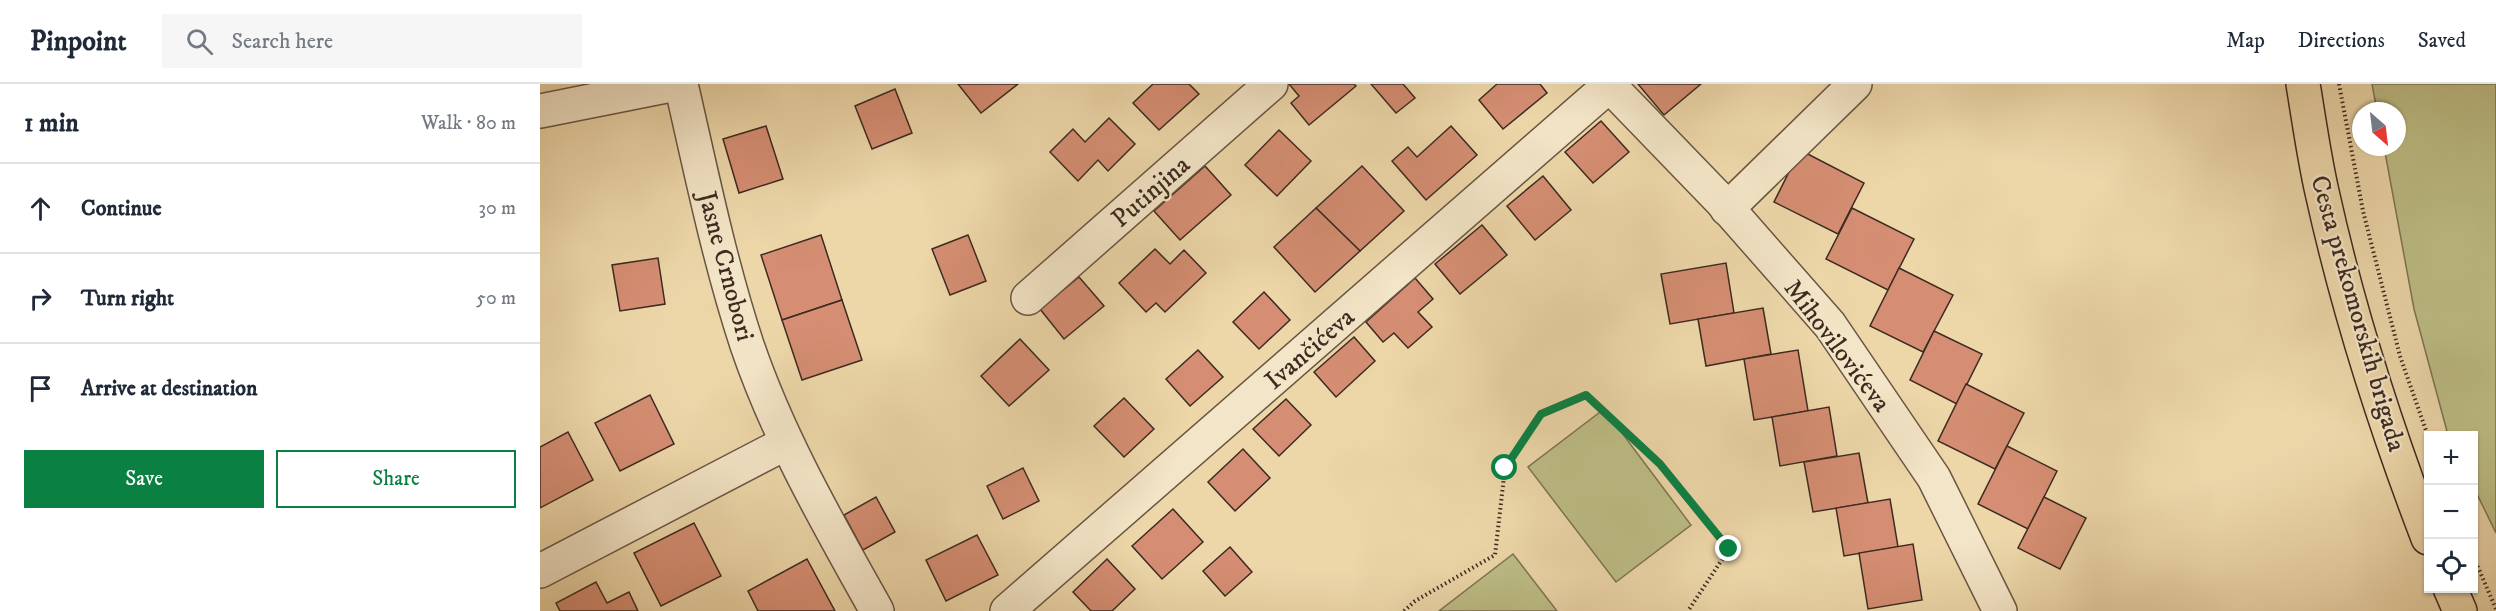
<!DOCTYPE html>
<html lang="en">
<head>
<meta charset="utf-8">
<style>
  :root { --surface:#fff; --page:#f6f6f7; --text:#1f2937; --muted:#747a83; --line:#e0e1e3; --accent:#0b8043 }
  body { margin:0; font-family:"IM FELL DW Pica",serif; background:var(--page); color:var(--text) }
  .controls { position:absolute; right:18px; bottom:18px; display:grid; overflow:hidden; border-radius:0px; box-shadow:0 2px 4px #0004 }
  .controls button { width:54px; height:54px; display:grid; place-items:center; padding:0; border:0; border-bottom:2px solid var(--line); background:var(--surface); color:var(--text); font:30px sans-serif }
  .compass { position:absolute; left:1812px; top:18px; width:54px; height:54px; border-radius:50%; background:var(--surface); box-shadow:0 2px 4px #0004; rotate:152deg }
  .stop { position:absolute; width:18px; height:18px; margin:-14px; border:4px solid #0b8043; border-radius:50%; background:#fff }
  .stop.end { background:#0b8043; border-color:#fff; box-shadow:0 2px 6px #0008 }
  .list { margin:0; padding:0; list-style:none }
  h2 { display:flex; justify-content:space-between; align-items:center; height:78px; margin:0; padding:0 24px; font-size:26px }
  h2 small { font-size:20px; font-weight:400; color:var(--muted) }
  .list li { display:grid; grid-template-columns:39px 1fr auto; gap:18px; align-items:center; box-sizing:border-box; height:90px; padding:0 24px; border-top:2px solid var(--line) }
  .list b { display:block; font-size:22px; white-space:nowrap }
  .list em { font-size:20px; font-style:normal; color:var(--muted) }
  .actions { display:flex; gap:12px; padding:18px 24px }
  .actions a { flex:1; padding:14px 0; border:2px solid var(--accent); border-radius:0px; text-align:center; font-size:21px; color:var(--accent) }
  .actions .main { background:var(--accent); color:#fff }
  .icon { flex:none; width:33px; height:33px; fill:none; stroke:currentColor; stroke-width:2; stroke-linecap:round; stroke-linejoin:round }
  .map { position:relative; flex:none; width:1956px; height:527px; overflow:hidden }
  header { display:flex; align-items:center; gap:36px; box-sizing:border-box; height:84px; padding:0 30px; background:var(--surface); border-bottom:2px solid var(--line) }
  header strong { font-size:28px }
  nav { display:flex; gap:33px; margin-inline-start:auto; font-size:21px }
  .search { width:420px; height:54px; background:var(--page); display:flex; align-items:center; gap:15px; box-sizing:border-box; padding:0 21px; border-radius:0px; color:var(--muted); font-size:22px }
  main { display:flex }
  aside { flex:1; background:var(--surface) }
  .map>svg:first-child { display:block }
</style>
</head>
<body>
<header>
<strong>Pinpoint</strong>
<div class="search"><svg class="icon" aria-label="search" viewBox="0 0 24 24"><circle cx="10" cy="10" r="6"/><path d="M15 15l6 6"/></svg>Search here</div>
<nav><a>Map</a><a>Directions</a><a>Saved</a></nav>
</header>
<main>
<aside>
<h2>1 min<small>Walk · 80 m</small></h2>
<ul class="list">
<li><svg class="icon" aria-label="ahead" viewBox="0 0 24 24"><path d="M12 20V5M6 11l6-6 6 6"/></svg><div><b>Continue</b></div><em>30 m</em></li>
<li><svg class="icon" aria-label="right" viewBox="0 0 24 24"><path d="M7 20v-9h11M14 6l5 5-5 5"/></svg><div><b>Turn right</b></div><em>50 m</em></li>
<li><svg class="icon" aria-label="arrive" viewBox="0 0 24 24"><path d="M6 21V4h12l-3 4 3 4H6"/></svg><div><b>Arrive at destination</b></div></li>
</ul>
<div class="actions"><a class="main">Save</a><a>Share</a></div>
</aside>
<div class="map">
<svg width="1956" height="527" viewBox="0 0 1956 527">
  <rect width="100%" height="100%" fill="#edd7a9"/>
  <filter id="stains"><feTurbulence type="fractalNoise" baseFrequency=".00333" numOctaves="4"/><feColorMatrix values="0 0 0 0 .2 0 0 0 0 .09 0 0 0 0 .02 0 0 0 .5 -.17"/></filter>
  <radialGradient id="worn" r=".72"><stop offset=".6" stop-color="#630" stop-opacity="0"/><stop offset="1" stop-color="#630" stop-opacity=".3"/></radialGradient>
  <g fill="#bdbd85" stroke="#7d7453" stroke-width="1.5">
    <path d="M1832,0h124v449l-22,-45v-52l-26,-1 -34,-126 -30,-162h13v-36h-20z"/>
    <path d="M1064,325l87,116 -75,57 -88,-115z"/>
    <path d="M973,470l44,57h-118z"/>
  </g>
  <g fill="#d58e73" stroke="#3d2a21" stroke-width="1.5">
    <path d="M418,0h60l-37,29z"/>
    <path d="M613,0h36l10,10 -40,36 -26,-27z"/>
    <path d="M749,0h65l2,2 -47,39 -18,-22 8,-7z"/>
    <path d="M831,0h32l12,14 -19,15z"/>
    <path d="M957,0h43l7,9 -44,36 -24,-29z"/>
    <path d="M1098,0h63l-37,31z"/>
    <path d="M355,5l17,44 -40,16 -17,-43z"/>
    <path d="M569,34l26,26 -27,27 -10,-11 -20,21 -28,-29 23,-23 12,13z"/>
    <path d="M1061,37l28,31 -36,31 -28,-31z"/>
    <path d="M226,42l17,53 -44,14 -16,-54z"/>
    <path d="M911,42l26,29 -51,45 -34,-39 16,-14 9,10z"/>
    <path d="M739,46l32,31 -34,35 -32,-31z"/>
    <path d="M1260,66l64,33 -26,51 -64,-32z"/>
    <path d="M665,82l26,29 -51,45 -26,-29z"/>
    <path d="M822,82l42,45 -44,40 -44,-43z"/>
    <path d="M1003,92l28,34 -36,30 -28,-34z"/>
    <path d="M776,124l44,43 -45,41 -41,-45z"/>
    <path d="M1312,124l62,31 -26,51 -62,-31z"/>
    <path d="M942,141l25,30 -47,39 -25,-30z"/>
    <path d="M281,151l21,65 -60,20 -21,-65z"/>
    <path d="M428,151l18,46 -36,14 -18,-46z"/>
    <path d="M615,165l15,15 14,-14 22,23 -41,39 -9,-9 -10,9 -27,-29z"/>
    <path d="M118,174l7,46 -45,7 -8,-46z"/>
    <path d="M1186,179l8,50 -64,11 -9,-50z"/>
    <path d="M1359,184l54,27 -30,57 -53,-26z"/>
    <path d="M539,193l25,29 -40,33 -24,-30z"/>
    <path d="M875,194l18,21 -15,13 14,15 -24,21 -14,-15 -11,9 -17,-20z"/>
    <path d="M724,208l26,28 -31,29 -26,-27z"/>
    <path d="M302,216l20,60 -60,20 -20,-60z"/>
    <path d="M1223,224l8,46 -65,12 -8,-47z"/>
    <path d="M1394,247l48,23 -25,50 -47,-24z"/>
    <path d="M814,253l21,24 -39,36 -22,-25z"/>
    <path d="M480,255l29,31 -40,36 -28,-30z"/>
    <path d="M658,266l25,27 -33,29 -24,-27z"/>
    <path d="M1258,266l10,61 -54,9 -10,-61z"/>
    <path d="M1426,300l58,29 -29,56 -57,-28z"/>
    <path d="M110,311l24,49 -54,27 -25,-48z"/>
    <path d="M584,314l30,31 -30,28 -30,-31z"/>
    <path d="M746,315l25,26 -32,31 -26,-27z"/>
    <path d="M1289,323l8,49 -57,10 -8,-49z"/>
    <path d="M28,348l25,48 -53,28v-61z"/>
    <path d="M1467,362l50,25 -29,58 -50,-25z"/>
    <path d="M703,365l27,29 -35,33 -27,-29z"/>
    <path d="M1319,369l9,50 -55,9 -9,-50z"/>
    <path d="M483,384l16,33 -36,18 -16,-33z"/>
    <path d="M336,413l19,35 -32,18 -19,-35z"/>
    <path d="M1504,413l42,21 -26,51 -42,-21z"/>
    <path d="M1350,415l8,48 -54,9 -8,-48z"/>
    <path d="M633,425l30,33 -41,37 -30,-33z"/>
    <path d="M154,439l27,53 -60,30 -27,-53z"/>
    <path d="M437,451l21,40 -52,26 -20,-41z"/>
    <path d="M1373,460l9,56 -54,9 -9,-56z"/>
    <path d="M690,463l22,25 -27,24 -22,-25z"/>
    <path d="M267,475l28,52h-77l-10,-20z"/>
    <path d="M567,475l28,30 -23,22h-21l-18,-19z"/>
    <path d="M56,498l11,21 22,-11 9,19h-78l-4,-8z"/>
  </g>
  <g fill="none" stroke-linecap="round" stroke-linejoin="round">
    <g stroke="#695543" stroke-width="36">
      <g id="minor">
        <path d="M141,0c20,87 38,176 66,261 32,94 82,180 130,266"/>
        <path d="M1068,0l114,118 108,123 104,153 66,133"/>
        <path d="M0,27l136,-27"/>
        <path d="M1187,125l128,-125"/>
        <path d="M488,214l243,-214"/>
        <path d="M0,487l246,-128"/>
        <path d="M467,527l604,-527"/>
      </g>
    </g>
    <g stroke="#3d2a21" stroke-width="36">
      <g id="major">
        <path d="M1763,0c6,36 11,73 19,108 26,118 63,234 106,346"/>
        <path d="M1910,504l10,23"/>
      </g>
    </g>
    <g stroke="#3d2a21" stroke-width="4" stroke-dasharray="1.5 3" stroke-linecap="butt">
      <path d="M1799,0l24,127 37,145 28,80"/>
      <path d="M1934,474l22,51"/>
      <path d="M864,527l11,-10 80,-46 10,-87 36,-54 45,-19 74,69 69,85 -41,62"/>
    </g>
    <use href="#minor" stroke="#f3e5c7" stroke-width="33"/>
    <use href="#major" stroke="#edd7a9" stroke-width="33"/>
  </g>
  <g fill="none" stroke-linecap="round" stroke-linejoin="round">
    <path stroke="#0b8043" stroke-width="8" d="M965,384l36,-54 45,-19 74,69 69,85"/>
  </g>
  <g text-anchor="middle" stroke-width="4.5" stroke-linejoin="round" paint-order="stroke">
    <g font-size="26" fill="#3d2a21" stroke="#f3e5c7">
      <text transform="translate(610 107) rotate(-41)" y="9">Putinjina</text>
      <text transform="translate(187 182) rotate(75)" y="9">Jasne Crnobori</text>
      <text transform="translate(1819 229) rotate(74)" y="9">Cesta prekomorskih brigada</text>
      <text transform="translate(1298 261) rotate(53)" y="9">Mihovilovićeva</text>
      <text transform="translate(769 264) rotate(-41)" y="9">Ivančićeva</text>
    </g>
  </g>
  <rect width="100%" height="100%" filter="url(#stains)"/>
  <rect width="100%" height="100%" fill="url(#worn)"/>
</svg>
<div class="controls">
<button>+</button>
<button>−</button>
<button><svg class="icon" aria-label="locate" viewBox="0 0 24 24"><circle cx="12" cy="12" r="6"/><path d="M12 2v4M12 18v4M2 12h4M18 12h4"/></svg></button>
</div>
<svg class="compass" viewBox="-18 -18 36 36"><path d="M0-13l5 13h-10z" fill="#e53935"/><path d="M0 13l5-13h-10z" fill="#747a83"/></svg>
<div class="stop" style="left:965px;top:384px"></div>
<div class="stop end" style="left:1189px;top:465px"></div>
</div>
</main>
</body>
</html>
